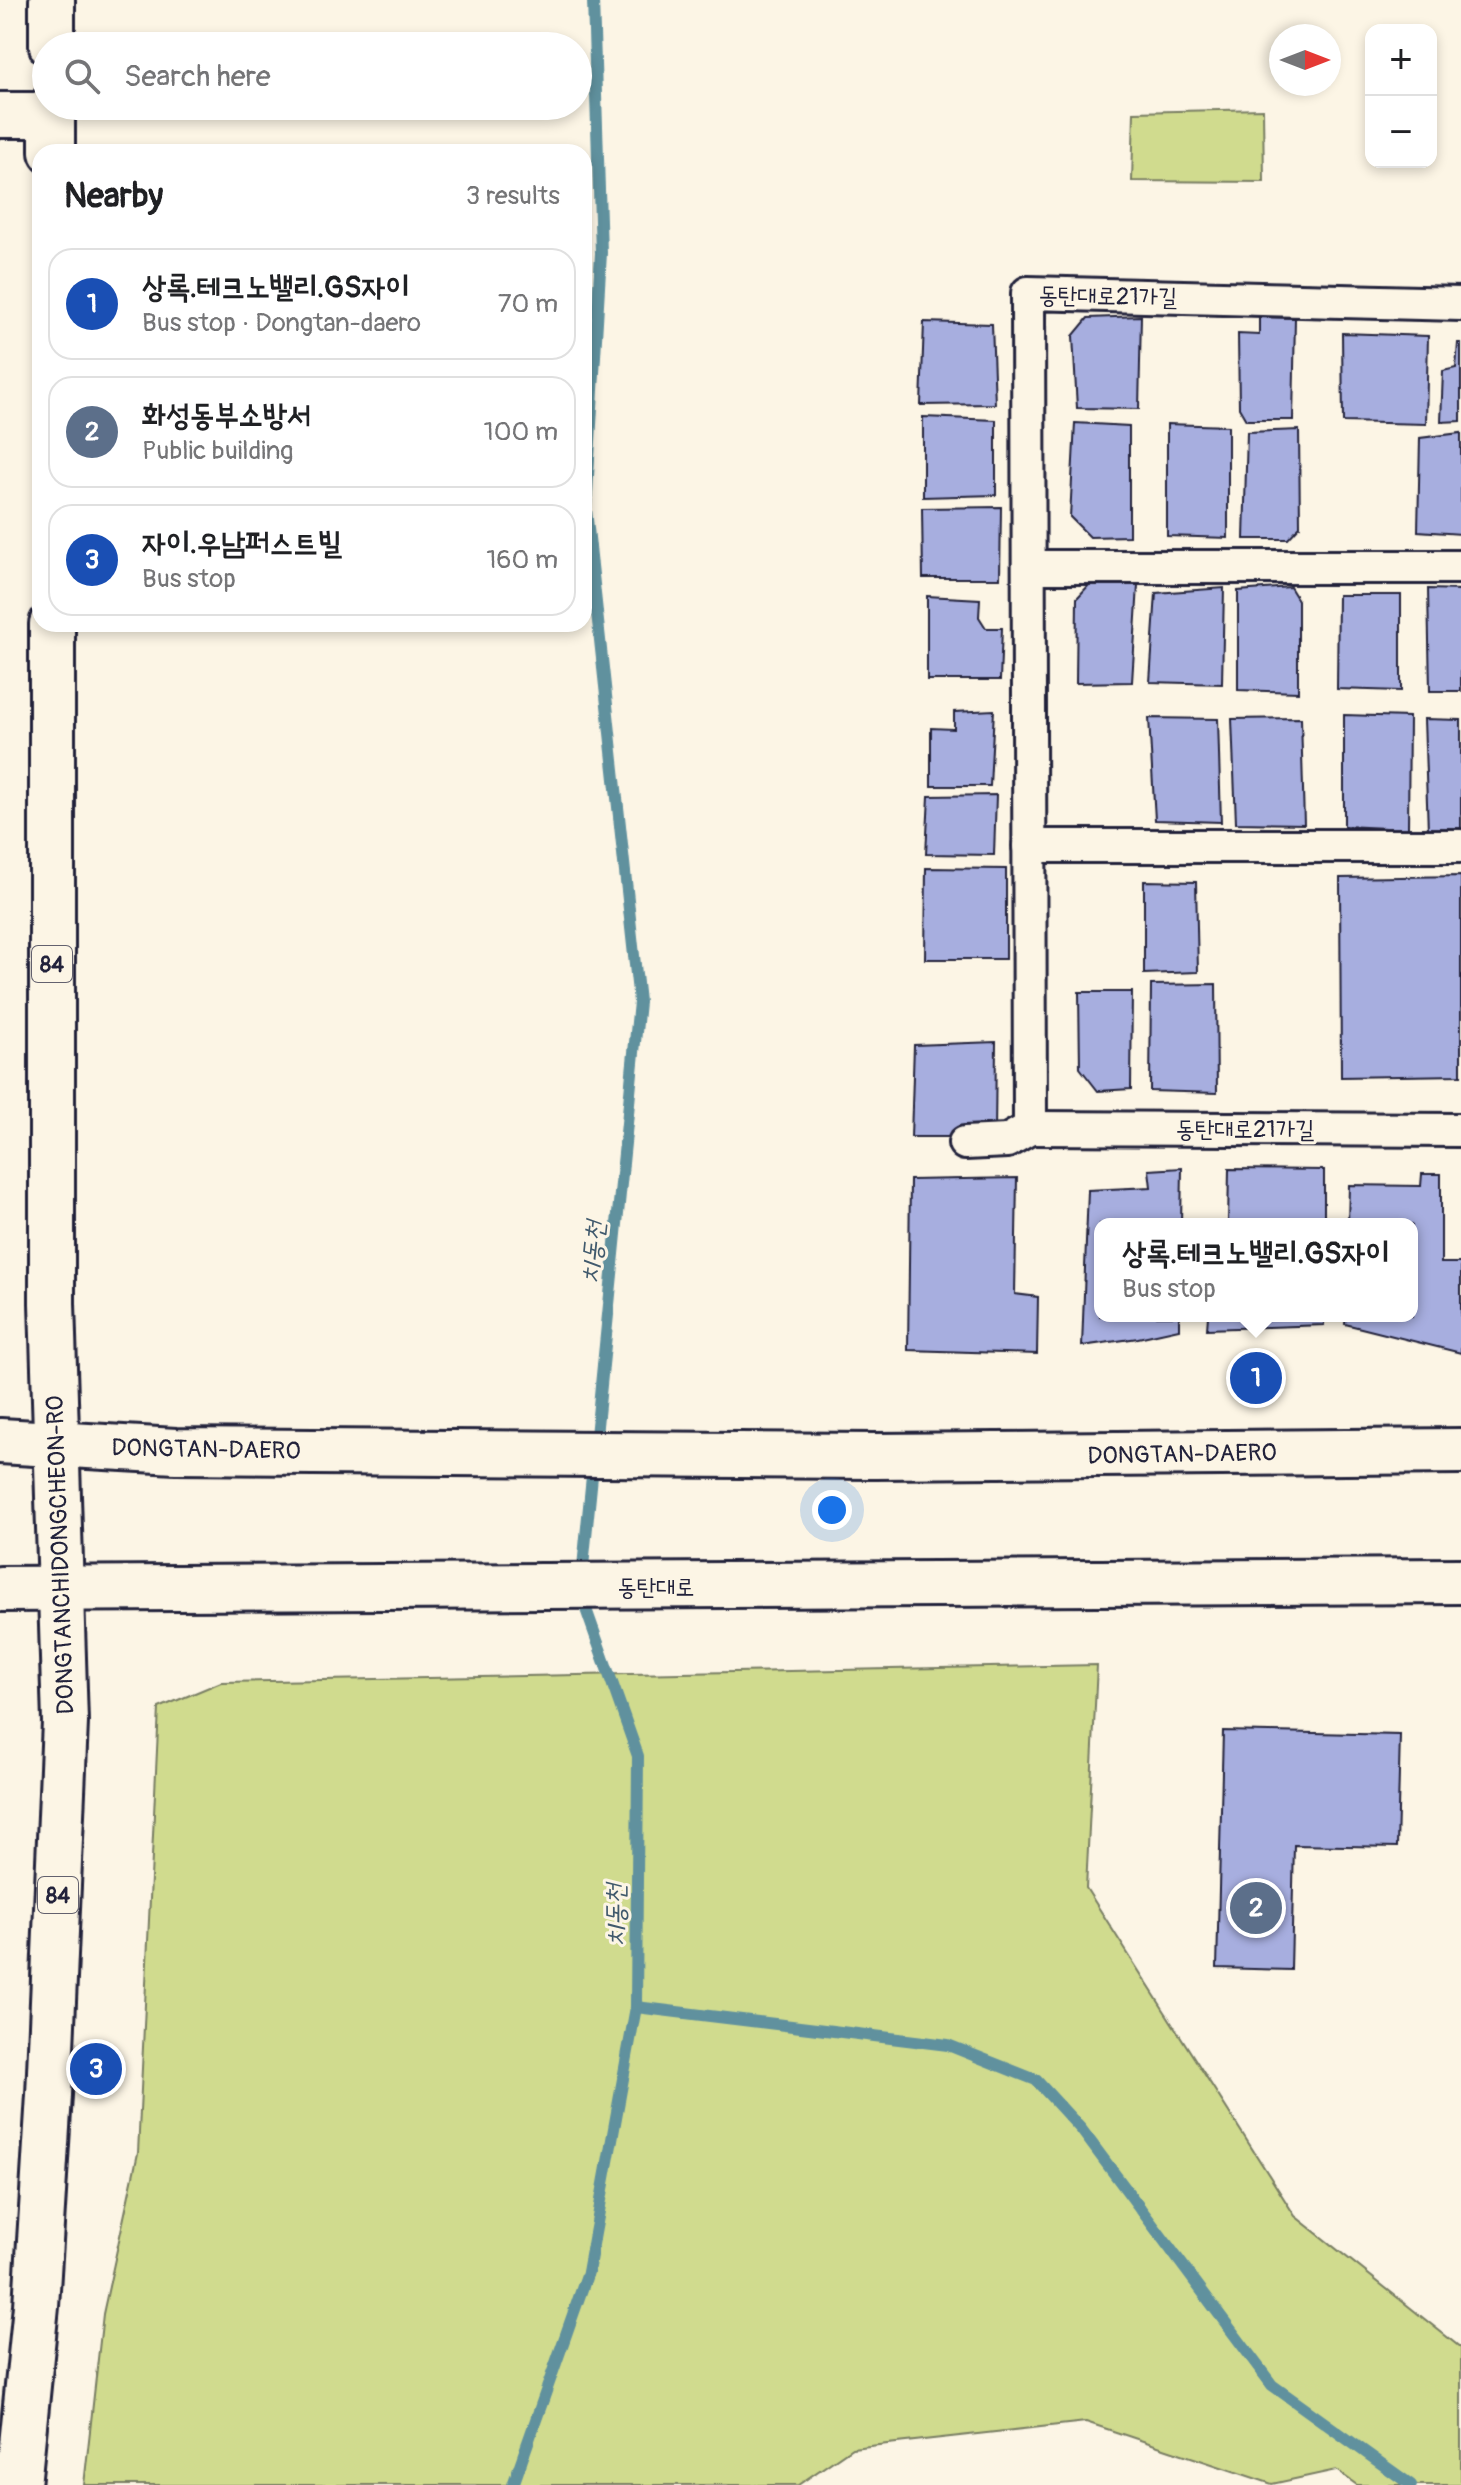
<!DOCTYPE html>
<html lang="en">
<head>
<meta charset="utf-8">
<style>
  :root { --surface:#fff; --page:#f6f6f6; --text:#202124; --muted:#757577; --line:#e0e0e0; --accent:#22223b }
  body { margin:0; font-family:Pangolin,"Poor Story",sans-serif; background:var(--page); color:var(--text) }
  .controls { position:absolute; right:24px; top:24px; display:grid; overflow:hidden; border-radius:16px; box-shadow:0 4px 12px #0003 }
  .controls button { width:72px; height:72px; display:grid; place-items:center; padding:0; border:0; border-bottom:2px solid var(--line); background:var(--surface); color:var(--text); font:40px sans-serif }
  .compass { position:absolute; left:1269px; top:24px; width:72px; height:72px; border-radius:50%; background:var(--surface); box-shadow:0 4px 12px #0003; rotate:90deg }
  .you { position:absolute; left:832px; top:1510px; width:28px; height:28px; margin:-20px; border:6px solid #fff; border-radius:50%; background:#1a73e8; box-shadow:0 0 0 12px #1a73e833 }
  .badge { display:grid; place-items:center; width:52px; height:52px; border-radius:50%; background:var(--accent); color:#fff; font-size:26px; font-weight:700 }
  .pin { position:absolute; translate:-50% -50%; border:4px solid #fff; box-shadow:0 2px 8px #0006 }
  .popup { position:absolute; left:1094px; top:1218px; width:324px; height:104px; box-sizing:border-box; display:grid; place-content:center; border-radius:16px; background:var(--surface); filter:drop-shadow(0 2px 6px #0005); font-size:26px; white-space:nowrap; color:var(--muted) }
  .popup b { font-size:30px; color:var(--text) }
  .popup::after { content:''; position:absolute; left:50%; top:100%; margin-left:-16px; border:16px solid transparent; border-top-color:var(--surface) }
  .list { margin:0; padding:0; list-style:none }
  h2 { display:flex; justify-content:space-between; align-items:center; height:104px; margin:0; padding:0 32px; font-size:34px }
  h2 small { font-size:26px; font-weight:400; color:var(--muted) }
  .list li { display:grid; grid-template-columns:52px 1fr auto; gap:24px; align-items:center; box-sizing:border-box; height:112px; margin:0 16px 16px; padding:0 16px; border:2px solid var(--line); border-radius:24px }
  .list b { display:block; font-size:30px; white-space:nowrap }
  .list p { margin:0; font-size:26px; white-space:nowrap; color:var(--muted) }
  .list em { font-size:26px; font-style:normal; color:var(--muted) }
  .icon { flex:none; width:44px; height:44px; fill:none; stroke:currentColor; stroke-width:2; stroke-linecap:round; stroke-linejoin:round }
  .map { position:relative; flex:none; width:1461px; height:2485px; overflow:hidden }
  .search { position:absolute; background:var(--surface); box-shadow:0 4px 12px #0003; left:32px; top:32px; width:560px; height:88px; display:flex; align-items:center; gap:20px; box-sizing:border-box; padding:0 28px; border-radius:44px; color:var(--muted); font-size:30px }
  .panel { position:absolute; background:var(--surface); box-shadow:0 4px 12px #0003; left:32px; top:144px; width:560px; height:488px; border-radius:24px }
  .map>svg:first-child { display:block }
</style>
</head>
<body>
<div class="map">
<svg width="1461" height="2485" viewBox="0 0 1461 2485">
  <rect width="100%" height="100%" fill="#fcf5e5"/>
  <filter id="ink" filterUnits="userSpaceOnUse"><feTurbulence type="fractalNoise" baseFrequency=".0125" numOctaves="2"/><feDisplacementMap in="SourceGraphic" scale="16" xChannelSelector="R" yChannelSelector="G"/><feConvolveMatrix kernelMatrix="1 2 1 2 8 2 1 2 1" color-interpolation-filters="sRGB"/></filter>
  <g filter="url(#ink)">
    <g fill="#d0db8e" stroke="#797e64" stroke-width="2">
      <path d="M1263,109l1,73 -132,-1 2,-69z"/>
      <path d="M1097,1665l-11,223 209,328 166,132v137h-104l-21,-15 -64,14 -186,-62 -234,26 -54,37h-714l19,-171 35,-161 21,-445 62,-26z"/>
    </g>
    <g fill="none" stroke-linecap="round" stroke-linejoin="round">
      <g stroke="#60919e" stroke-width="12">
        <path d="M582,1577l57,-575 -53,-492 15,-257 -8,-253"/>
        <path d="M636,2007l312,38 88,35 45,49 191,256 139,100"/>
        <path d="M513,2485l75,-213 48,-265 2,-251 -57,-161"/>
      </g>
    </g>
    <g fill="#a7aedf" stroke="#22223b" stroke-width="2">
      <path d="M1141,316l-2,93 -62,-1 -4,-72 15,-18z"/>
      <path d="M1259,317l36,1 -2,102h-47l-7,-12 -1,-74 21,1z"/>
      <path d="M924,322l68,2 3,80 -74,1z"/>
      <path d="M1342,333l86,3 -2,88 -83,-2z"/>
      <path d="M1458,343h3v78l-20,1 2,-51 13,-3z"/>
      <path d="M923,417l73,3v75l-73,2z"/>
      <path d="M1075,423l54,3v110l-39,1 -20,-20z"/>
      <path d="M1167,424l61,2v112l-61,-2z"/>
      <path d="M1299,430l1,96 -12,13h-44l3,-107z"/>
      <path d="M1461,433v101l-43,-3 2,-93z"/>
      <path d="M1001,507l-1,71h-77l-1,-70z"/>
      <path d="M1089,585h49l-6,97 -56,1 1,-85z"/>
      <path d="M1290,587l8,13v92l-60,-2v-99z"/>
      <path d="M1224,588l-2,96 -72,-2 6,-89z"/>
      <path d="M1428,589l33,1v101h-31z"/>
      <path d="M1338,595h63v96l-64,-2z"/>
      <path d="M927,596l53,3 -1,18 7,11h16l-2,52h-73z"/>
      <path d="M994,710l-4,76h-59v-58l23,1v-17z"/>
      <path d="M1344,715l65,2 -1,112 -64,-3z"/>
      <path d="M1149,718l69,1 3,103 -66,-2z"/>
      <path d="M1301,718l3,106 -68,-1 -4,-104z"/>
      <path d="M1424,719l37,1v112l-33,-1z"/>
      <path d="M996,795l-2,60 -68,-1 3,-58z"/>
      <path d="M926,868l80,1v90h-81z"/>
      <path d="M1461,876v199l-120,2 -1,-199z"/>
      <path d="M1144,881l52,1 2,90 -54,2z"/>
      <path d="M1216,984l1,109 -67,-2 1,-106z"/>
      <path d="M1079,992h53l-1,97 -33,2 -18,-23z"/>
      <path d="M996,1042l-1,95h-84l3,-92z"/>
      <path d="M1182,1168l-1,56h-81v92h79v13l-41,9 -56,8 6,-156 63,-3 -2,-17z"/>
      <path d="M1229,1169l95,1v54h-96z"/>
      <path d="M1422,1174h19v89h20v90l-116,-29 1,-8h66v-92h-64l1,-39 72,1z"/>
      <path d="M1017,1178l-2,116 23,3 -1,57 -129,-4 2,-170z"/>
      <path d="M1208,1316h116v9l-117,4z"/>
      <path d="M1223,1731l177,4 -3,112 -103,-2 -3,125 -74,-2z"/>
    </g>
    <g fill="none" stroke-linecap="round" stroke-linejoin="round">
      <g stroke="#22223b" stroke-width="38">
        <g id="street">
          <path d="M1029,567h432"/>
          <path d="M1029,846h432"/>
          <path d="M1030,1128l431,2"/>
          <path d="M965,1143l42,-2 23,-13 -2,-835 433,11"/>
        </g>
      </g>
      <g stroke="#22223b" stroke-width="50">
        <g id="secondary">
          <path d="M0,115h52"/>
          <path d="M0,1441l176,10 699,5 586,-5"/>
          <path d="M0,1589l1461,-8"/>
        </g>
      </g>
      <g stroke="#22223b" stroke-width="50">
        <g id="primary">
          <path d="M52,0v46"/>
          <path d="M52,106v46"/>
          <path d="M18,2485l18,-179 13,-211 16,-373 -13,-419v-679"/>
        </g>
      </g>
      <use href="#street" stroke="#fcf5e5" stroke-width="32"/>
      <use href="#secondary" stroke="#fcf5e5" stroke-width="44"/>
      <use href="#primary" stroke="#fcf5e5" stroke-width="44"/>
    </g>
  </g>
  <g text-anchor="middle" stroke-width="6" stroke-linejoin="round" paint-order="stroke">
    <g fill="#fcf5e5" stroke="#63616e" stroke-width="2">
      <rect x="32" y="946" width="40" height="36" rx="6"/>
      <rect x="38" y="1877" width="40" height="36" rx="6"/>
    </g>
    <g font-size="22" font-weight="bold" fill="#22223b">
      <text x="52" y="972">84</text>
      <text x="58" y="1903">84</text>
    </g>
    <g font-size="24" fill="#22223b" stroke="#fcf5e5">
      <text transform="translate(1108 296) rotate(1)" y="8">동탄대로21가길</text>
      <text x="1245" y="1137">동탄대로21가길</text>
      <text transform="translate(206 1449) rotate(1)" y="8">DONGTAN-DAERO</text>
      <text transform="translate(1182 1454) rotate(-1)" y="8">DONGTAN-DAERO</text>
      <text transform="translate(60 1555) rotate(-92)" y="8">DONGTANCHIDONGCHEON-RO</text>
      <text x="656" y="1595">동탄대로</text>
    </g>
    <g font-size="26" font-style="italic" fill="#415a6d" stroke="#fcf5e5">
      <text transform="translate(592 1252) rotate(-84)" y="9">치동천</text>
      <text transform="translate(615 1915) rotate(-90)" y="9">치동천</text>
    </g>
  </g>
</svg>
<div class="controls">
<button>+</button>
<button>−</button>
</div>
<svg class="compass" viewBox="-18 -18 36 36"><path d="M0-13l5 13h-10z" fill="#e53935"/><path d="M0 13l5-13h-10z" fill="#757577"/></svg>
<div class="you"></div>
<div class="pin badge" style="left:1256px;top:1378px;background:#1a4fb4">1</div>
<div class="popup"><b>상록.테크노밸리.GS자이</b>Bus stop</div>
<div class="pin badge" style="left:1256px;top:1908px;background:#5c6f8a">2</div>
<div class="pin badge" style="left:96px;top:2069px;background:#1a4fb4">3</div>
<div class="search"><svg class="icon" aria-label="search" viewBox="0 0 24 24"><circle cx="10" cy="10" r="6"/><path d="M15 15l6 6"/></svg>Search here</div>
<section class="panel">
<h2>Nearby<small>3 results</small></h2>
<ul class="list">
<li><span class="badge" style="background:#1a4fb4">1</span><div><b>상록.테크노밸리.GS자이</b><p>Bus stop · Dongtan-daero</p></div><em>70 m</em></li>
<li><span class="badge" style="background:#5c6f8a">2</span><div><b>화성동부소방서</b><p>Public building</p></div><em>100 m</em></li>
<li><span class="badge" style="background:#1a4fb4">3</span><div><b>자이.우남퍼스트빌</b><p>Bus stop</p></div><em>160 m</em></li>
</ul>
</section>
</div>
</body>
</html>
